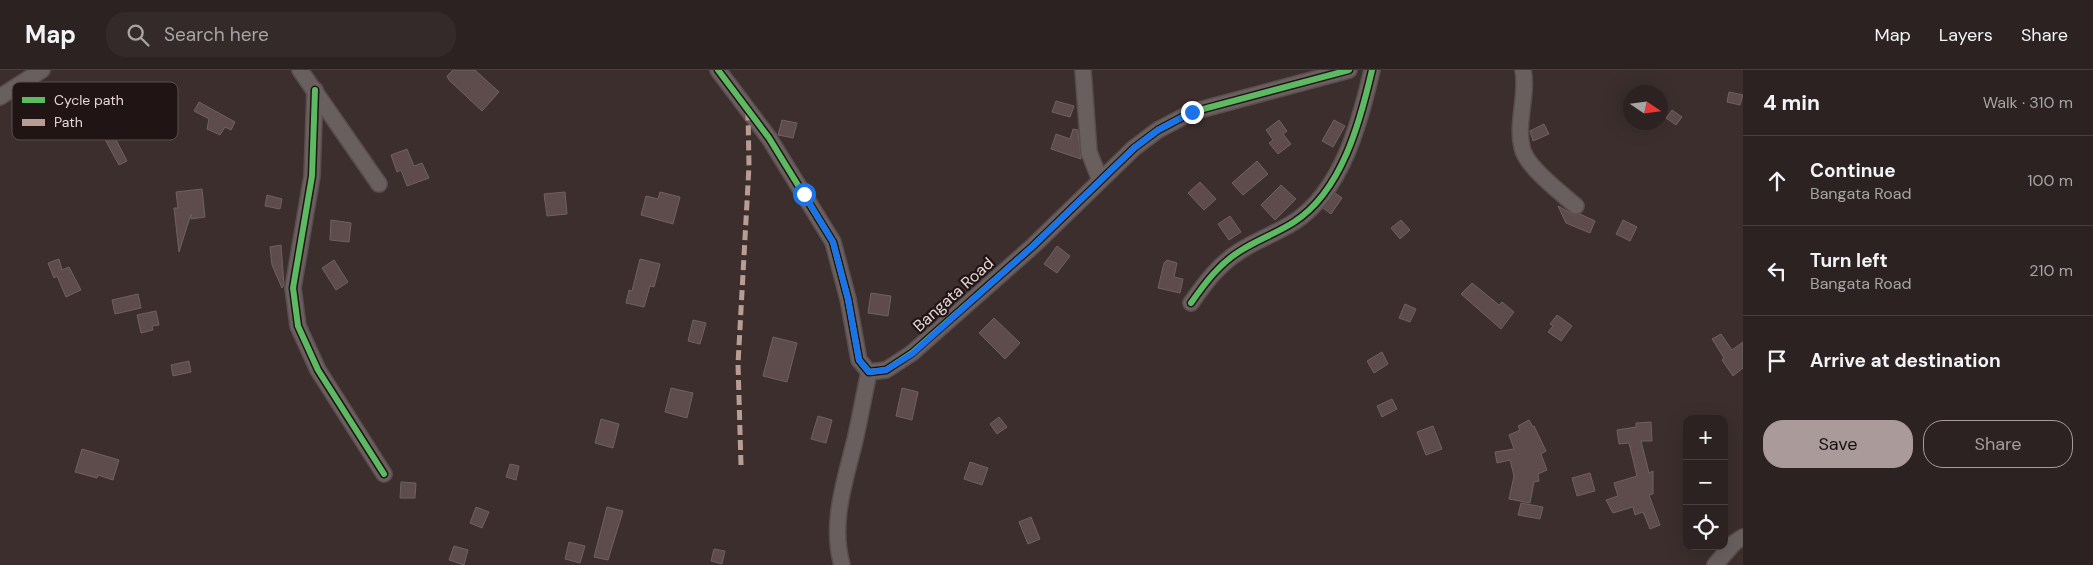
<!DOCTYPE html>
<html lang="en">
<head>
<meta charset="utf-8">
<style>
  :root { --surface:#2c2222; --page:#342a2a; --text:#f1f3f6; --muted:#a6a4a5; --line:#483f40; --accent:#aa9b9a }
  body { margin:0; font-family:"DM Sans",sans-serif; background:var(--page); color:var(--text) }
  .controls { position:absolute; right:15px; bottom:15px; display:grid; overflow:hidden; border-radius:10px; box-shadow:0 5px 20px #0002 }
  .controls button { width:45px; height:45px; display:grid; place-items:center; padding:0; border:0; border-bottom:1px solid var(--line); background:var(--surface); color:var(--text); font:25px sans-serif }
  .compass { position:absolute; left:1623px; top:15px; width:45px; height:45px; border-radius:50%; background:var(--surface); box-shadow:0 5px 20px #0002; rotate:103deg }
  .stop { position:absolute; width:15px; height:15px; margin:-11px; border:4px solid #1a73e8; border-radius:50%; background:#fff }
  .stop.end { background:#1a73e8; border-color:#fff; box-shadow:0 1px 5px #0008 }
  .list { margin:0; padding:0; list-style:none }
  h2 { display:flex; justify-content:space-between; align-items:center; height:65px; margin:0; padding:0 20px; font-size:21px }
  h2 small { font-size:16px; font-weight:400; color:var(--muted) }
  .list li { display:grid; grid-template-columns:32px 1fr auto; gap:15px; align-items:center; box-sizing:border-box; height:90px; padding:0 20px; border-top:1px solid var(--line) }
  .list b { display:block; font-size:19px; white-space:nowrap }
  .list p { margin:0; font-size:16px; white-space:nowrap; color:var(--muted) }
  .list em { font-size:16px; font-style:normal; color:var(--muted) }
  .actions { display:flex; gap:10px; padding:15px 20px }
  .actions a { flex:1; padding:11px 0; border:1px solid var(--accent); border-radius:20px; text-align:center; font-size:18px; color:var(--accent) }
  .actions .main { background:var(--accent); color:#111 }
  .icon { flex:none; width:28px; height:28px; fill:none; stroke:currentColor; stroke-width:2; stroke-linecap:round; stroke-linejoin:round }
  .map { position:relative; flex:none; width:1743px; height:495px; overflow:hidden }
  header { display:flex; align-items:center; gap:30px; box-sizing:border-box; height:70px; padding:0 25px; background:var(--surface); border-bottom:1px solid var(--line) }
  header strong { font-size:24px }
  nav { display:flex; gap:28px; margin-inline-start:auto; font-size:18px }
  .search { width:350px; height:45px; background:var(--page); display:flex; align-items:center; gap:12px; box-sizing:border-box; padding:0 18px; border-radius:20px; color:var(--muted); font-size:19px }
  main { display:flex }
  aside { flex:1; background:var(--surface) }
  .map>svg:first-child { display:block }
</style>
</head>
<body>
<header>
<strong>Map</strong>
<div class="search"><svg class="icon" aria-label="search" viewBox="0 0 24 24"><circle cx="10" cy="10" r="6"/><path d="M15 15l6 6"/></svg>Search here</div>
<nav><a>Map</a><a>Layers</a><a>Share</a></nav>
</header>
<main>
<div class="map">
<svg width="1743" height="495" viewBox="0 0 1743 495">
  <rect width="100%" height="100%" fill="#3b2e2d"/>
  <g fill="#5d4c4b" stroke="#6e6261">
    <path d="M453,0h22l24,22 -17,19 -33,-31 -2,-4z"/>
    <path d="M1729,22l14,3 -3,10 -13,-3z"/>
    <path d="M1056,31l18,5 -4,11 -18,-5z"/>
    <path d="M199,32l36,20 -4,8 -6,-3 -5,8 -13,-6 2,-10 -15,-8z"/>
    <path d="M106,36l12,22 -6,4 15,29 -8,4 -28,-51z"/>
    <path d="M1672,40l10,7 -6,8 -10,-7z"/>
    <path d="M782,50l15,3 -4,15 -15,-3z"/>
    <path d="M1279,50l8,11 -4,3 8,10 -13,10 -9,-11 4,-3 -7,-10z"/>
    <path d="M1334,50l11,6 -12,21 -11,-6z"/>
    <path d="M1544,54l5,10 -16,7 -3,-10z"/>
    <path d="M1073,59l5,1 3,29 -30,-10 5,-15 14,5z"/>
    <path d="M407,79l7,17 8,-3 7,15 -22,8 -6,-16 -4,2 -6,-17z"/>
    <path d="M1257,91l11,13 -25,21 -11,-12z"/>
    <path d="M1200,112l16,17 -12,11 -16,-17z"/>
    <path d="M1281,115l15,14 -21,21 -14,-15z"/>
    <path d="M202,119l3,28 -14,2v-5l-12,38 -5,-44h4l-2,-16z"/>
    <path d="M565,122l2,22 -20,2 -3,-22z"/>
    <path d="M660,122l20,5 -7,27 -32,-9 5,-19 12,3z"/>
    <path d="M1335,123l7,5 -11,16 -8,-6z"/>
    <path d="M267,125l15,4 -2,10 -15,-3z"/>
    <path d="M1558,136l16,9 6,-1 15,7 -5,12 -24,-10z"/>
    <path d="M1230,146l11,16 -12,8 -11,-16z"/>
    <path d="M331,150l20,3 -2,19 -19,-2z"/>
    <path d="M1401,150l9,10 -10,9 -9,-11z"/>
    <path d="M1623,150l14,7 -7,14 -14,-7z"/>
    <path d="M281,175l3,40 -2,3 -10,-23 -2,-18z"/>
    <path d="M1057,176l13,10 -13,17 -13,-9z"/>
    <path d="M59,189l3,11 7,-3 12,23 -15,7 -9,-21 -3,2 -6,-15z"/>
    <path d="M640,189l20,5 -6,23 -4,-1 -6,21 -18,-4 3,-13 3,1z"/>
    <path d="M334,190l14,22 -12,8 -14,-22z"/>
    <path d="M1167,190l10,3 -3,14 9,2 -3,14 -22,-5 6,-25z"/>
    <path d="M1472,213l27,22 3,-3 12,10 -13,17 -40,-35z"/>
    <path d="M871,223l20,3 -3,20 -20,-3z"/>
    <path d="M138,224l3,14 -26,6 -3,-14z"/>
    <path d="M1405,234l11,5 -6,13 -11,-4z"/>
    <path d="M156,241l3,14 -7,1 1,4 -12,3 -4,-18z"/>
    <path d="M1557,245l15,11 -11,15 -13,-9 5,-6 -3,-2z"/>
    <path d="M994,248l26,25 -15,16 -26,-26z"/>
    <path d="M693,250l13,3 -6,21 -12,-3z"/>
    <path d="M1721,264l11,16 11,-8v26l-10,8 -11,-16 2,-2 -12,-19z"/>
    <path d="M773,267l24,6 -10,39 -24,-6z"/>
    <path d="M1382,282l6,12 -14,9 -7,-12z"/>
    <path d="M189,291l2,11 -18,4 -2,-11z"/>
    <path d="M671,318l22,5 -6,25 -22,-6z"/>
    <path d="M902,318l16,4 -6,28 -16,-4z"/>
    <path d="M1392,329l5,10 -15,8 -5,-11z"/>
    <path d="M818,346l14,4 -6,23 -15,-4z"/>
    <path d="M999,347l8,10 -10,7 -7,-10z"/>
    <path d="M601,349l18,5 -6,24 -18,-5z"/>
    <path d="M1529,350l4,7 1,-1 12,25 -5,3 6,16 -9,4 1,7 -5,1 -4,21 -21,-4 5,-23 -4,-16 -13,3 -2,-11 19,-3 -5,-14 11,-5 -2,-4z"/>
    <path d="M1651,352l1,19h-11l8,32 4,-2v23l-4,1 11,30 -10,4 -7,-17 -8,3 -2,-8 -20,6 -7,-13 12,-4 -4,-13 23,-7 -8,-33 -10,1 -2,-14 19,-3v-4z"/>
    <path d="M1433,356l9,23 -16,6 -9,-23z"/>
    <path d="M82,379l37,11 -6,20 -15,-5 -1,3 -22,-6z"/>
    <path d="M970,392l18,6 -6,17 -18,-6z"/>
    <path d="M510,394l9,2 -3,14 -10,-3z"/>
    <path d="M1590,403l5,18 -18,5 -5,-18z"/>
    <path d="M401,412l15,1 -1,15h-15z"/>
    <path d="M1521,433l22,4 -3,12 -22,-4z"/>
    <path d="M476,437l13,5 -7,16 -12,-5z"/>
    <path d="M607,437l16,4 -15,49 -14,-3z"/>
    <path d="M1031,447l9,22 -12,5 -9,-22z"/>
    <path d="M569,472l16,4 -5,17 -15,-4z"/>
    <path d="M454,476l14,4 -4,15 -15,-5z"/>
    <path d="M714,479l11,2 -3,13 -11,-3z"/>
  </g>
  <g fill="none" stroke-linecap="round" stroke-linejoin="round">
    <g stroke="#594c4c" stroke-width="18">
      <g id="minor">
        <path d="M300,0l79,114"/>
        <path d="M718,0l51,68 64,104 15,57 11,61 10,12 17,-2 26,-17 121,-107 101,-98 24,-18 34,-18 157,-42"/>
        <path d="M1083,0l6,82 11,28"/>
        <path d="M1523,0c5,25 -7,52 -1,77 3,19 39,46 54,59"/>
        <path d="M315,20l-3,86 -19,112 5,38 20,44 66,104"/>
        <path d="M0,27l42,-27"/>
        <path d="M1191,233c14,-20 28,-39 49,-52 17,-11 37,-18 54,-29 48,-31 66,-100 78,-152"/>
        <path d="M842,495c-12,-42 3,-84 13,-125 5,-22 9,-45 14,-68"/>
        <path d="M1715,495l19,-22 9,-6"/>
      </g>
    </g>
    <use href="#minor" stroke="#6a5f5f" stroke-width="15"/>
    <path stroke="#b99d93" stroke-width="5" stroke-dasharray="10 5" stroke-linecap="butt" d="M741,395l-3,-101 11,-198 -1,-55"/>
    <g stroke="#201414" stroke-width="9">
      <g id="cycleway">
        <path d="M718,0l51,68 64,104 15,57 11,61 10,12 17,-2 26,-17 121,-107 101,-98 24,-18 34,-18 157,-42"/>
        <path d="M315,20l-3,86 -19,112 5,38 20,44 66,104"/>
        <path d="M1191,233c14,-20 28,-39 49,-52 17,-11 37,-18 54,-29 48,-31 66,-100 78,-152"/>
      </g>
    </g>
    <use href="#cycleway" stroke="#5cba63" stroke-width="6"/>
  </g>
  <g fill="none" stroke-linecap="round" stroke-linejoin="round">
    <path stroke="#1a73e8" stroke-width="6" d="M804,124l29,48 15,57 11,61 10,12 17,-2 26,-16 121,-108 101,-98 24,-18 34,-18"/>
  </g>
  <g text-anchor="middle" stroke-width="4.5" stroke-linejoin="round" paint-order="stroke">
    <g font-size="16" fill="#e6d5d4" stroke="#201414">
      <text transform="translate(953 224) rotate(-42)" y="6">Bangata Road</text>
    </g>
  </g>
  <rect x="12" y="12" width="166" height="58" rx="8" fill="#201414" stroke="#5b4e4e" stroke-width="1"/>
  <rect x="22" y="27" width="23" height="6" fill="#5cba63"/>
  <rect x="22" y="49" width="23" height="7" fill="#b99d93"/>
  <g font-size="14" fill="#e6d5d4">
    <text x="54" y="35">Cycle path</text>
    <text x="54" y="57">Path</text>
  </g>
</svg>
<div class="controls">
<button>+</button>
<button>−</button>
<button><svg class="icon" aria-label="locate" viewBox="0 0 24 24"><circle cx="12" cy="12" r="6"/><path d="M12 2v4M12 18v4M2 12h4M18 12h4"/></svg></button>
</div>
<svg class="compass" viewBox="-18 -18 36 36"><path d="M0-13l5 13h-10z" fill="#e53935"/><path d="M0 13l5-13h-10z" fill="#a6a4a5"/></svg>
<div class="stop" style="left:804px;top:124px"></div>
<div class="stop end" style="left:1192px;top:42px"></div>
</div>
<aside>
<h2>4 min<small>Walk · 310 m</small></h2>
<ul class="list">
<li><svg class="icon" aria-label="ahead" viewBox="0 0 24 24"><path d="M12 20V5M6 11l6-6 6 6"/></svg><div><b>Continue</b><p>Bangata Road</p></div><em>100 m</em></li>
<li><svg class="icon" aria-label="left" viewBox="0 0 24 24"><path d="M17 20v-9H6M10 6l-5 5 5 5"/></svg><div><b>Turn left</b><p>Bangata Road</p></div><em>210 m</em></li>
<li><svg class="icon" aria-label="arrive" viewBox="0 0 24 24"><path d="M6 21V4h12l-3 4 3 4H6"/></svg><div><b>Arrive at destination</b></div></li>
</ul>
<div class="actions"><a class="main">Save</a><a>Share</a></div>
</aside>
</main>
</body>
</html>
